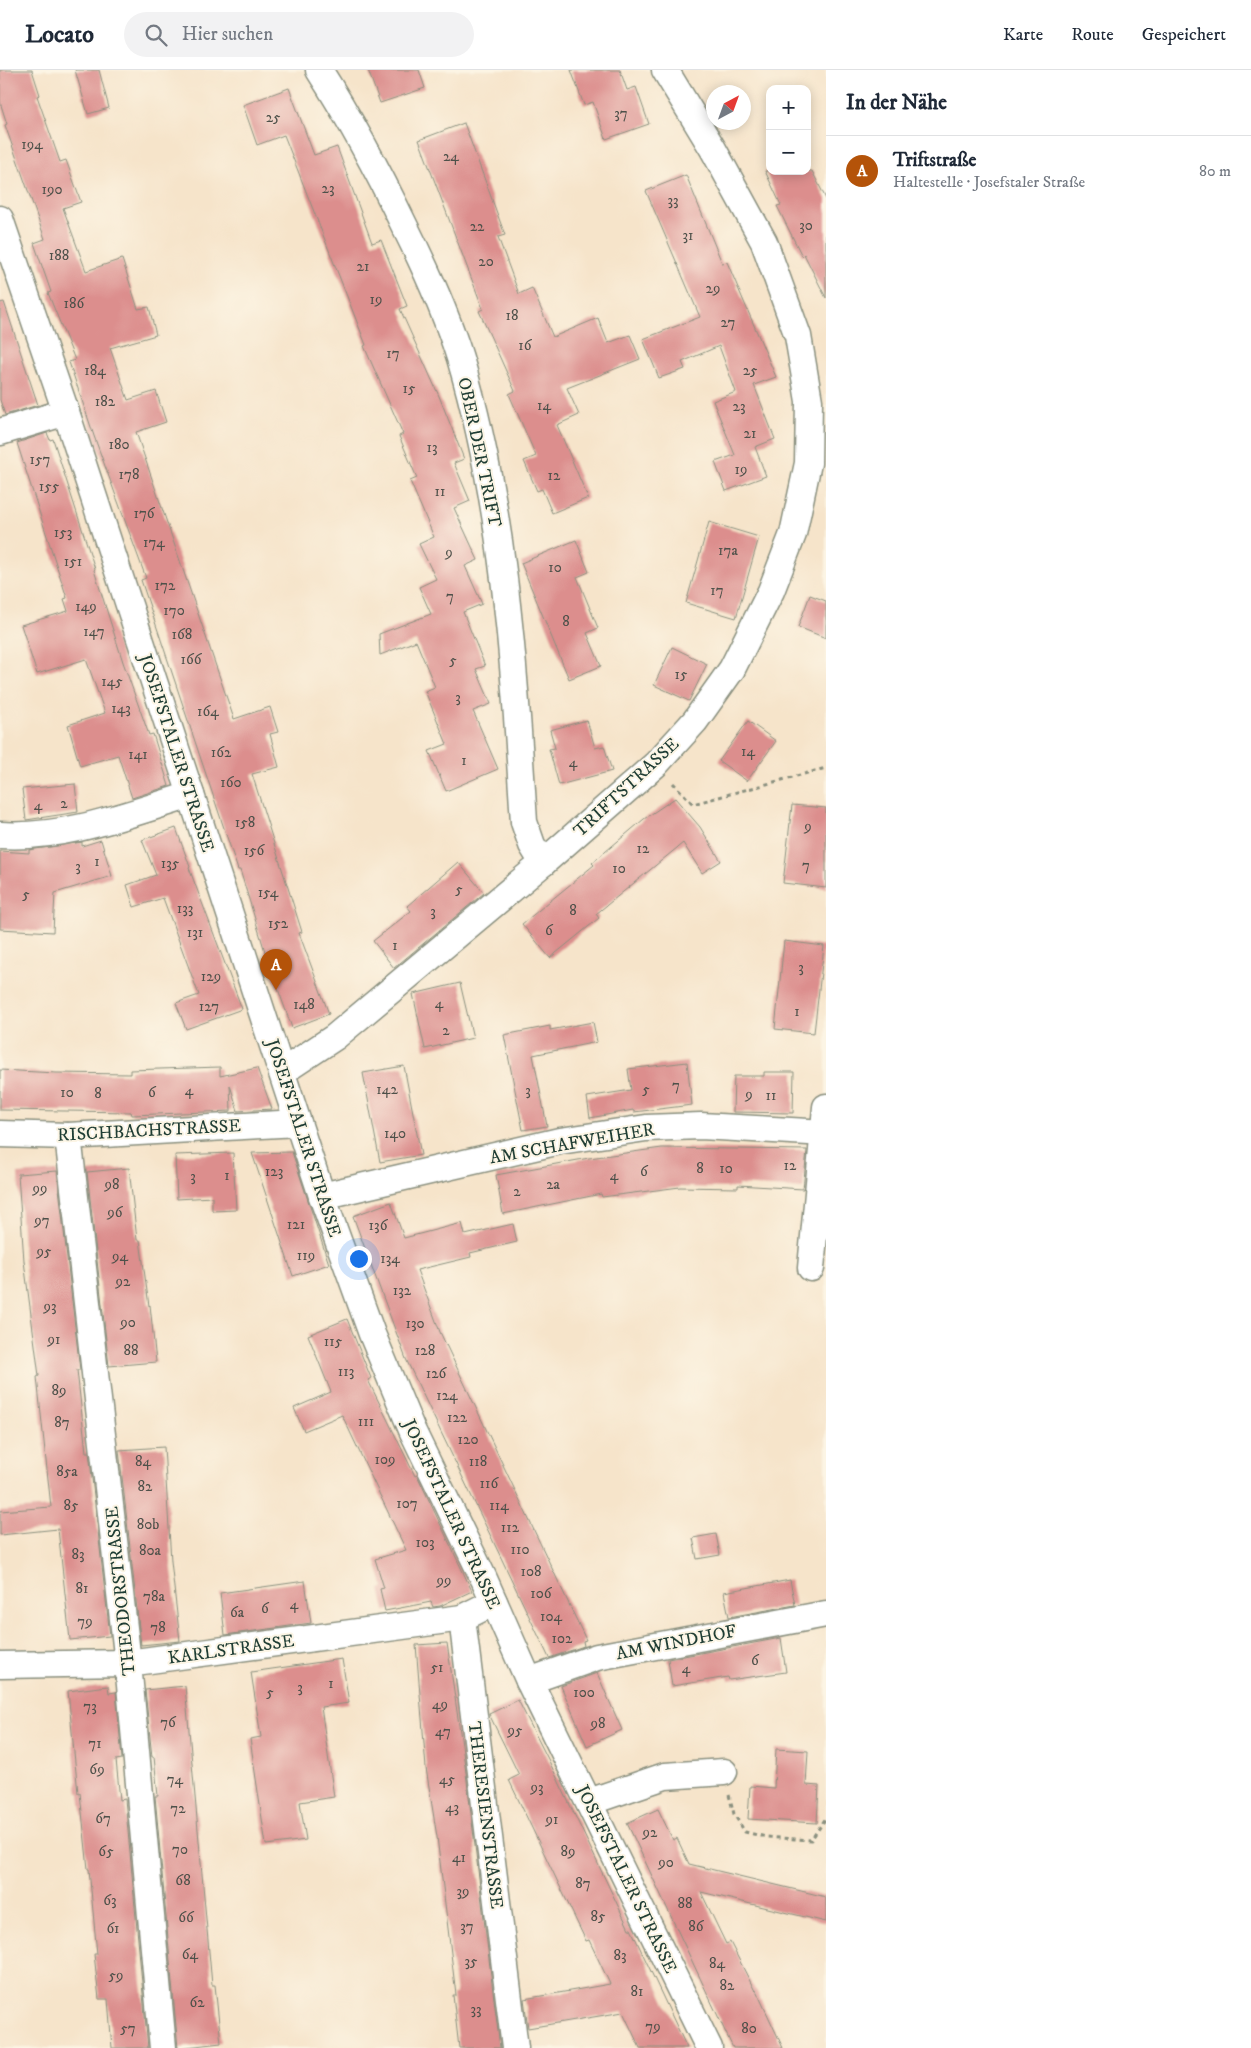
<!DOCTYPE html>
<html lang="de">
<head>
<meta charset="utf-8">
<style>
  :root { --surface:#fff; --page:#f2f2f3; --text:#1f2937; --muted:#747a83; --line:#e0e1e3; --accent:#b45309 }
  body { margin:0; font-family:"IM FELL DW Pica",serif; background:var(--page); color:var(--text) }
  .controls { position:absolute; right:15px; top:15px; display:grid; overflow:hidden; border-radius:10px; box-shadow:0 2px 12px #0003 }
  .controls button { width:45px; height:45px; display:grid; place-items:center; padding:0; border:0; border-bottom:1px solid var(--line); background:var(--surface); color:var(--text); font:25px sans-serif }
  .compass { position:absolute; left:706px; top:15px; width:45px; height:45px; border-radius:50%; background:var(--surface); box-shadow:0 2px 12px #0003; rotate:41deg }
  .you { position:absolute; left:358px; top:1188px; width:18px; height:18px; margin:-12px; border:4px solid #fff; border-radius:50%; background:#1a73e8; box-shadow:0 0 0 8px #1a73e833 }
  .badge { display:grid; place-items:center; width:32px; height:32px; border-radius:50%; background:var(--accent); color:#fff; font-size:16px; font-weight:700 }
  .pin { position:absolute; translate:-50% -41px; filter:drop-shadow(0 1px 2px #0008) }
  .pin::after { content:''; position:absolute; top:26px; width:18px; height:15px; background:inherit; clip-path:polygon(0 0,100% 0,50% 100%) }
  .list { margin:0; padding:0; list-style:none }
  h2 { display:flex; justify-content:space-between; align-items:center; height:65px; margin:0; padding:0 20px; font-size:21px }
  h2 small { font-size:16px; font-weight:400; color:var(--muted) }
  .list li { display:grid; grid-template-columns:32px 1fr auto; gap:15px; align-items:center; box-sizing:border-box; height:70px; padding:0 20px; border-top:1px solid var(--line) }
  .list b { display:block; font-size:19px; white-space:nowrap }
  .list p { margin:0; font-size:16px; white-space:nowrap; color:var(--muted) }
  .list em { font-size:16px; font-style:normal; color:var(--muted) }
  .icon { flex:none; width:28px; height:28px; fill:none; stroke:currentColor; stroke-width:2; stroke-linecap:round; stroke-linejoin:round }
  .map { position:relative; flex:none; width:826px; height:1978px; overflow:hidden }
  header { display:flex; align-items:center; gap:30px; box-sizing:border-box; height:70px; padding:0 25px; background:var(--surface); border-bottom:1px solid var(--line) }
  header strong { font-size:24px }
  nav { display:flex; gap:28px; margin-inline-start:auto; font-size:18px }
  .search { width:350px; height:45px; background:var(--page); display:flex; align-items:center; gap:12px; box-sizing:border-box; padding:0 18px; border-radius:28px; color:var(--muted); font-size:19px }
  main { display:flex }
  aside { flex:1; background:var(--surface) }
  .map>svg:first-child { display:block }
</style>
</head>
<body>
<header>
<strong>Locato</strong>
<div class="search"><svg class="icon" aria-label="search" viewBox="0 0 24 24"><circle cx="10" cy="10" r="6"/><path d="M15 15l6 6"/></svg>Hier suchen</div>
<nav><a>Karte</a><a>Route</a><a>Gespeichert</a></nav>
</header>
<main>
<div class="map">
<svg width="826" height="1978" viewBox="0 0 826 1978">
  <rect width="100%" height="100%" fill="#fcf5e5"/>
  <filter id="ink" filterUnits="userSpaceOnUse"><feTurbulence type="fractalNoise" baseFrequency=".02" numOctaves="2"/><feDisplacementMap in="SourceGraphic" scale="10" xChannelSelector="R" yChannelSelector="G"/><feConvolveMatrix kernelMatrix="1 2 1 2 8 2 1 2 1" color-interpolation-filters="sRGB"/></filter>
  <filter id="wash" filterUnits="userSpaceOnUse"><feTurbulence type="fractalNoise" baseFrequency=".0096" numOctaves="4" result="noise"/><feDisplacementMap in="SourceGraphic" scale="20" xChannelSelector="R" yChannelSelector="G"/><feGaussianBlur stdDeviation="1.12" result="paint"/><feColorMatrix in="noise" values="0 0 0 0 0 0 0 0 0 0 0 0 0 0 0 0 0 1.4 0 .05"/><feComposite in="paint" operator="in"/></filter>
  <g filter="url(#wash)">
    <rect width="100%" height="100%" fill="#f6e4ca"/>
    <g id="blocks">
      <g fill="#dc8e8d">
        <path d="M0,0h32l8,25 -3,1 23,66 6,-2 15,42 -18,6 23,63 36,-12 16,50 11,-2 7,28 -46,13 18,52 28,-9 10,31 -30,10 98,287 36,-12 8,25 -8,2 9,33 -27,7 50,158 -3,1 30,81 -37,14 -25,-70 -27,-88h-2l-97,-290 5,-2 -52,-142 -25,-74 6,-2 -27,-67 3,-1 -17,-49 11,-4 -40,-114 2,-1 -7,-22z"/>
        <path d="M75,0h24l10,38 -21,6z"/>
        <path d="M368,0h51l6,18 -45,15z"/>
        <path d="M571,0h49l7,20 9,-3 13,37 -43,15 -13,-37 -9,3z"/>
        <path d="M289,18l25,67 23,-8 35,96 9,-3 26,66 -7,3 39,87 25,63 -10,4 16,38 -16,7 24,52 -13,6 17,38 -19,8 22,54 -9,3 15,35 -18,7 25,58 -52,22 -17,-40 18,-7 -22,-53 10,-4 -19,-46 -36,14 -1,-21 52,-20 -12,-27 17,-8 -17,-35 15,-7 -24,-56 7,-3 -18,-42 4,-2 -39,-88 2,-1 -82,-210 -27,10 -14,-40z"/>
        <path d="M464,53l41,112 -7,2 21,57 13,-6 21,49 45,-19 10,25 22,-8 10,24 -73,29 12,27 -22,10 31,73 -36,15 -10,-24 -5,2 -13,-30 12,-5 -27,-62 6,-3 -36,-80 4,-2 -64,-169z"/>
        <path d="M765,101h47l14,28v99l-22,-44 -2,2 -25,-50 4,-1z"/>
        <path d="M686,105l36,88 5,-1 49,115 -22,8 21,54 -20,8 11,29 -40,15 -11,-29 20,-7 -22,-54 23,-9 -17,-46 -37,16 3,7 -26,9 -16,-39 57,-22 -54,-126z"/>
        <path d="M4,232l34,103 -33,10 -5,-15v-97z"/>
        <path d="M47,363l3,7 3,-1 42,130 -1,1 29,92 26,73 4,-1 16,52 -37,12 -14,-43 -38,11 -12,-41 37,-12 -19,-54 -49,15 -16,-49 47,-14 -4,-12 3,-1 -50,-155z"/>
        <path d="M709,452l50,15 -23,81 -50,-15z"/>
        <path d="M576,470l13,32 -12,5 21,51 -11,5 14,33 -32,13 -48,-116z"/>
        <path d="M810,525l16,6v37l-28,-11z"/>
        <path d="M672,577l35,17 -18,37 -35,-16z"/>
        <path d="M587,650l8,28 9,-2 8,25 -53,14 -10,-36 6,-1 -5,-18z"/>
        <path d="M748,651l28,20 -29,40 -28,-20z"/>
        <path d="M75,714l3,28 -52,8 -4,-31z"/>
        <path d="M675,728l25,29 21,34 -19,12 -19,-30 -87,71 3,4 -49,40 -28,-34 72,-59 -2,-2 52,-44z"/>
        <path d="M792,735l34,3v80l-43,-5z"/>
        <path d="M176,758l14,39 -1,1 53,141 -56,20 -10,-26 23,-8 -36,-97 -29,9 -7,-22 29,-10 -14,-35z"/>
        <path d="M101,770l11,36 -57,17 -2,39 -53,-3v-78l29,2v-3l53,-8v4z"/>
        <path d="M458,792l26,31 -90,75 -21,-27 38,-30 -4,-5z"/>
        <path d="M784,871l40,5 -10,87 -39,-4z"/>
        <path d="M460,913l13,55 -48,11 -12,-55z"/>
        <path d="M593,952l4,20 -64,13 14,71 -24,4 -19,-95 46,-9v4z"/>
        <path d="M687,992l5,43 -58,7 -1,-2 -43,8 -3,-21 44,-7 -3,-21z"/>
        <path d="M404,996l17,89 -41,7 -17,-89z"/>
        <path d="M220,997v9l37,-8 15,41 -34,2 -8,-26 1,26 -99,4 -1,-3 -131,-2v-40l56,3 74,1v-4z"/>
        <path d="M764,1002h30l-1,41 -60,-1 1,-36h30z"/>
        <path d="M662,1078l145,2 -4,39 -65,-4v3l-58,-1 -78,10 -1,-3 -98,20 -7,-39 93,-17z"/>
        <path d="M292,1082l37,112 -36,12 -41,-123z"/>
        <path d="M233,1083l3,57 -24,1v-14l-35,2 -2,-44z"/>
        <path d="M129,1098l8,72h3l9,66 1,-1 6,57 -47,4 -22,-194z"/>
        <path d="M57,1101l23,199h-3l9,82h3l21,184 -40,4 -12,-111 -58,6v-24l51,-4 -14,-130 2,-1 -15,-115 -6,-87z"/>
        <path d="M391,1132l13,36 58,-15 3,12 48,-11 4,18 -47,11 1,4 -54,13 23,62 146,308 -3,1 1,5 -35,12 -143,-299 -53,-143z"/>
        <path d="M347,1249l24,59 -3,2 47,96 2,-1 55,116 -32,15 -7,1 -2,-5 -46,9 -5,-22 4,-1 -9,-29 31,-9 -64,-135 -38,16 -10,-23 37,-16 -23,-57z"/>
        <path d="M164,1377l7,114 9,80 -39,4 -22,-195z"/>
        <path d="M716,1464l4,21 -23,4 -4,-21z"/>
        <path d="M790,1510l5,25 -66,12 -5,-25z"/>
        <path d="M305,1511l6,42 -86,12 -5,-42z"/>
        <path d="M781,1568l5,34 -57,8 -1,-3 -56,9 -4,-27z"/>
        <path d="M447,1573l19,130 34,275h-41l-6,-53h3l-19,-158 -11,-69 -10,-123z"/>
        <path d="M342,1589l7,44 -28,4 13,90 -34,5 6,38 -40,5 -16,-106 11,-2 -10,-65z"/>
        <path d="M597,1603l25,57 -35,16 -26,-60z"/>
        <path d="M108,1616l1,7 7,-1 6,67 -6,1 4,40 5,-1 23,249h-36l-4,-49h-9l-5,-45h3l-8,-85h-1l-8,-76h-2l-10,-102z"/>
        <path d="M185,1616l27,299h3l6,58 -43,5 -23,-252h3l-4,-39h-2l-7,-67z"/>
        <path d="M518,1630l31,61 80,168h2l56,119h-47l-17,-36 -95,16 -4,-29 86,-15 -21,-44 -3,1 -77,-161 10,-5 -30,-61z"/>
        <path d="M776,1679l32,2 -2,34 13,1 -2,37 -69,-4 2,-33 24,2z"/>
        <path d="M658,1739l15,31 4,-2 12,26 137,33v25l-125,-30 25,52 4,-2 25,49 1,-1 27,58h-50l-106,-225z"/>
      </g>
    </g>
  </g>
  <g filter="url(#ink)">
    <use href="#blocks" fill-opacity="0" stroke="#8a907f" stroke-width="1"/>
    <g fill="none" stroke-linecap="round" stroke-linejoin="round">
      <g stroke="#8a907f" stroke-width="29">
        <g id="minor">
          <path d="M319,0c32,50 60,103 86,157 21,42 41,86 55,131 45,151 54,308 64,464l8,23 11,18"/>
          <path d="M0,149l66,193 256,784 50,138 40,96 72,149 45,102 180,367"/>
          <path d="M0,362l66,-20"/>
          <path d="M0,765c66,4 128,-21 191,-40"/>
          <path d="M282,1002l53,-35 208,-174 113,-99 39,-43 37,-52 39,-78 22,-57 15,-71 1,-62 -11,-65 -34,-94 -51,-93 -48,-79"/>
          <path d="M0,1064l68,2 230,-13"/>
          <path d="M68,1066l60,527 35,385"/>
          <path d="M322,1126l238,-55 86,-13 55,-2 125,7"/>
          <path d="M811,1198l15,-161"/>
          <path d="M462,1548l53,430"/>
          <path d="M0,1595l128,-2 334,-45 32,-16"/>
          <path d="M529,1611l68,-24 229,-43"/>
          <path d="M589,1732l76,-26 59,-4"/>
        </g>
      </g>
      <g stroke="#8a907f" stroke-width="3" stroke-dasharray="4 4" stroke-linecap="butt">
        <path d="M673,713l20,21 133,-36"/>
        <path d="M729,1725l5,19 11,18 21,5 45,3 15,-22"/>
      </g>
      <use href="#minor" stroke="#fff" stroke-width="26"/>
    </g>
  </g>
  <g text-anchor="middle" stroke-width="4" stroke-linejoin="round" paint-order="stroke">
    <g font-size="15" fill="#4e514a">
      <text x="621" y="48">37</text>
      <text x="273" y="52">25</text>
      <text x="32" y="79">194</text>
      <text x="451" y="91">24</text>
      <text x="328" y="123">23</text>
      <text x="52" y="124">190</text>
      <text x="673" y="135">33</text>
      <text x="806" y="160">30</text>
      <text x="477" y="161">22</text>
      <text x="688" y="170">31</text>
      <text x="59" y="190">188</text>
      <text x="486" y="196">20</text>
      <text x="363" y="201">21</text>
      <text x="713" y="223">29</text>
      <text x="376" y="234">19</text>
      <text x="74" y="238">186</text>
      <text x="512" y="250">18</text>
      <text x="728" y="257">27</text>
      <text x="525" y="280">16</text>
      <text x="393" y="288">17</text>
      <text x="95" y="305">184</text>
      <text x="750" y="305">25</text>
      <text x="409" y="323">15</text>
      <text x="105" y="336">182</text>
      <text x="544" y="340">14</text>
      <text x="739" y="341">23</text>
      <text x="750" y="368">21</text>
      <text x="119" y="379">180</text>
      <text x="432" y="382">13</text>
      <text x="40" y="394">157</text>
      <text x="741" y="404">19</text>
      <text x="129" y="409">178</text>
      <text x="554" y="410">12</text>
      <text x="49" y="421">155</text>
      <text x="440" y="426">11</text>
      <text x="144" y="448">176</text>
      <text x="63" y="467">153</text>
      <text x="154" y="477">174</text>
      <text x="728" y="485">17a</text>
      <text x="449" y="487">9</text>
      <text x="73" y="496">151</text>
      <text x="555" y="502">10</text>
      <text x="165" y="520">172</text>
      <text x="717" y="525">17</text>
      <text x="450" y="531">7</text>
      <text x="86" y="541">149</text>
      <text x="174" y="545">170</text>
      <text x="566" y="556">8</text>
      <text x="94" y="566">147</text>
      <text x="182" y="569">168</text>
      <text x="191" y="594">166</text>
      <text x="453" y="595">5</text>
      <text x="681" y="609">15</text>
      <text x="112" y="616">145</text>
      <text x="458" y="632">3</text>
      <text x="121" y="643">143</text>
      <text x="208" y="646">164</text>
      <text x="748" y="686">14</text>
      <text x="221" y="687">162</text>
      <text x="138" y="689">141</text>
      <text x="464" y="695">1</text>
      <text x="573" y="697">4</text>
      <text x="231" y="717">160</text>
      <text x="64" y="738">2</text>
      <text x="38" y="740">4</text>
      <text x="245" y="757">158</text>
      <text x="808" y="761">9</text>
      <text x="643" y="783">12</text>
      <text x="254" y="785">156</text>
      <text x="97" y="796">1</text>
      <text x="170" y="798">135</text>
      <text x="806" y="800">7</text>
      <text x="78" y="801">3</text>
      <text x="619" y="803">10</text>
      <text x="459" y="824">5</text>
      <text x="268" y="827">154</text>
      <text x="26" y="829">5</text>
      <text x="185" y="843">133</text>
      <text x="573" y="845">8</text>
      <text x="433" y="846">3</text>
      <text x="278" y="858">152</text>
      <text x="549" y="865">6</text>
      <text x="195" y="867">131</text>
      <text x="395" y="880">1</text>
      <text x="801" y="902">3</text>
      <text x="211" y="911">129</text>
      <text x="439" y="938">4</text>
      <text x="304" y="939">148</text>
      <text x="209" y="941">127</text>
      <text x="797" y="946">1</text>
      <text x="446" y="965">2</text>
      <text x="676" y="1020">7</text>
      <text x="387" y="1024">142</text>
      <text x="646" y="1024">5</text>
      <text x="189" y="1025">4</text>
      <text x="528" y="1025">3</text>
      <text x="67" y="1027">10</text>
      <text x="152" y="1027">6</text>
      <text x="98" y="1028">8</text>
      <text x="749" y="1029">9</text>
      <text x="771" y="1030">11</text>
      <text x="395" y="1068">140</text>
      <text x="790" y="1100">12</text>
      <text x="700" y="1103">8</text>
      <text x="726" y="1103">10</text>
      <text x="274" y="1106">123</text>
      <text x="644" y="1106">6</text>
      <text x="227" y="1110">1</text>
      <text x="614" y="1110">4</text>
      <text x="193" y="1111">3</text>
      <text x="112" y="1119">98</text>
      <text x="553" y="1119">2a</text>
      <text x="40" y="1123">99</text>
      <text x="517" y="1126">2</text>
      <text x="115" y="1147">96</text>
      <text x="42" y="1155">97</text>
      <text x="296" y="1159">121</text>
      <text x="378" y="1160">136</text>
      <text x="44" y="1186">95</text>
      <text x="306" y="1190">119</text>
      <text x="120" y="1191">94</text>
      <text x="390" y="1193">134</text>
      <text x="123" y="1216">92</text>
      <text x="402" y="1225">132</text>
      <text x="50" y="1241">93</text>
      <text x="128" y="1257">90</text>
      <text x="415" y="1258">130</text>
      <text x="54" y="1274">91</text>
      <text x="333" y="1276">115</text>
      <text x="131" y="1285">88</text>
      <text x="425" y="1285">128</text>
      <text x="346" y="1306">113</text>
      <text x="436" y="1308">126</text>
      <text x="59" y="1325">89</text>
      <text x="447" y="1330">124</text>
      <text x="457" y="1352">122</text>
      <text x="366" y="1356">111</text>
      <text x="62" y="1357">87</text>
      <text x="468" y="1374">120</text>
      <text x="385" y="1394">109</text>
      <text x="143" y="1396">84</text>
      <text x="478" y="1396">118</text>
      <text x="67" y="1406">85a</text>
      <text x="489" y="1418">116</text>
      <text x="145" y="1421">82</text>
      <text x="407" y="1438">107</text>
      <text x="71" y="1440">85</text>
      <text x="499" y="1440">114</text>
      <text x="148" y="1459">80b</text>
      <text x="510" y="1462">112</text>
      <text x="425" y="1477">103</text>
      <text x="520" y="1484">110</text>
      <text x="150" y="1485">80a</text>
      <text x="78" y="1489">83</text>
      <text x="531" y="1506">108</text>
      <text x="444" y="1515">99</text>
      <text x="82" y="1523">81</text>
      <text x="541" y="1528">106</text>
      <text x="154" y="1531">78a</text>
      <text x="294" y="1539">4</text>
      <text x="265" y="1543">6</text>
      <text x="237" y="1547">6a</text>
      <text x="551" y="1551">104</text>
      <text x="85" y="1556">79</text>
      <text x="158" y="1562">78</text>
      <text x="562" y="1573">102</text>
      <text x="755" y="1595">6</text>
      <text x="437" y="1602">51</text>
      <text x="686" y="1603">4</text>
      <text x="331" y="1618">1</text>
      <text x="300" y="1622">3</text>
      <text x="270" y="1627">5</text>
      <text x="584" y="1627">100</text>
      <text x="440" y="1639">49</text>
      <text x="90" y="1641">73</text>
      <text x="168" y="1657">76</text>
      <text x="598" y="1658">98</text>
      <text x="515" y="1665">95</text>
      <text x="443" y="1666">47</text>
      <text x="95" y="1678">71</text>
      <text x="97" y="1704">69</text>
      <text x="175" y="1714">74</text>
      <text x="447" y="1714">45</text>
      <text x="537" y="1722">93</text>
      <text x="452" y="1742">43</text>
      <text x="178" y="1743">72</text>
      <text x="103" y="1753">67</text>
      <text x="552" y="1754">91</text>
      <text x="650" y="1767">92</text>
      <text x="180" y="1784">70</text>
      <text x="106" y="1786">65</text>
      <text x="568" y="1786">89</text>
      <text x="459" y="1792">41</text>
      <text x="666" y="1797">90</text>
      <text x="183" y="1815">68</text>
      <text x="583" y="1818">87</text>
      <text x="463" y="1826">39</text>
      <text x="110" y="1835">63</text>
      <text x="685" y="1838">88</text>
      <text x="598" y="1851">85</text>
      <text x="186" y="1852">66</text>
      <text x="467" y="1861">37</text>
      <text x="696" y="1861">86</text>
      <text x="113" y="1863">61</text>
      <text x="190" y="1889">64</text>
      <text x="620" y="1890">83</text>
      <text x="471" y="1896">35</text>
      <text x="717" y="1898">84</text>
      <text x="116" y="1910">59</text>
      <text x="727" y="1920">82</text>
      <text x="637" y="1926">81</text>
      <text x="197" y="1937">62</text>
      <text x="476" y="1944">33</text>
      <text x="653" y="1961">79</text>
      <text x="128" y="1963">57</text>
      <text x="749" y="1963">80</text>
    </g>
    <g font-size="18" fill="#1f3d34" stroke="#fcf5e5">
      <text transform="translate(480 382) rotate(78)" y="6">OBER DER TRIFT</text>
      <text transform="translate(177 683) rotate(72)" y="6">JOSEFSTALER STRASSE</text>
      <text transform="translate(626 717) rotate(-43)" y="6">TRIFTSTRASSE</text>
      <text transform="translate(149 1060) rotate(-3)" y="6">RISCHBACHSTRASSE</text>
      <text transform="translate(304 1068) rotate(72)" y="6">JOSEFSTALER STRASSE</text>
      <text transform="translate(572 1073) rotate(-10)" y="6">AM SCHAFWEIHER</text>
      <text transform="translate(452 1444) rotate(65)" y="6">JOSEFSTALER STRASSE</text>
      <text transform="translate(120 1521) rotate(-96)" y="6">THEODORSTRASSE</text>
      <text transform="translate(676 1572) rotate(-11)" y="6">AM WINDHOF</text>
      <text transform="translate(231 1579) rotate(-8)" y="6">KARLSTRASSE</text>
      <text transform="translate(486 1745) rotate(83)" y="6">THERESIENSTRASSE</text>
      <text transform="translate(627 1809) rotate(64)" y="6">JOSEFSTALER STRASSE</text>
    </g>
  </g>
</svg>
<div class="controls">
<button>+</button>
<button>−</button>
</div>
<svg class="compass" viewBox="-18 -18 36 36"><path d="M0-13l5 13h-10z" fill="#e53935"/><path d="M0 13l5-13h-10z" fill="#747a83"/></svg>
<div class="you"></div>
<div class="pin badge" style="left:276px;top:920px">A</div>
</div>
<aside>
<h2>In der Nähe<small></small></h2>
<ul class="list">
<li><span class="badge">A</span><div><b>Triftstraße</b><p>Haltestelle · Josefstaler Straße</p></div><em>80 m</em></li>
</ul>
</aside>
</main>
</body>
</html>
